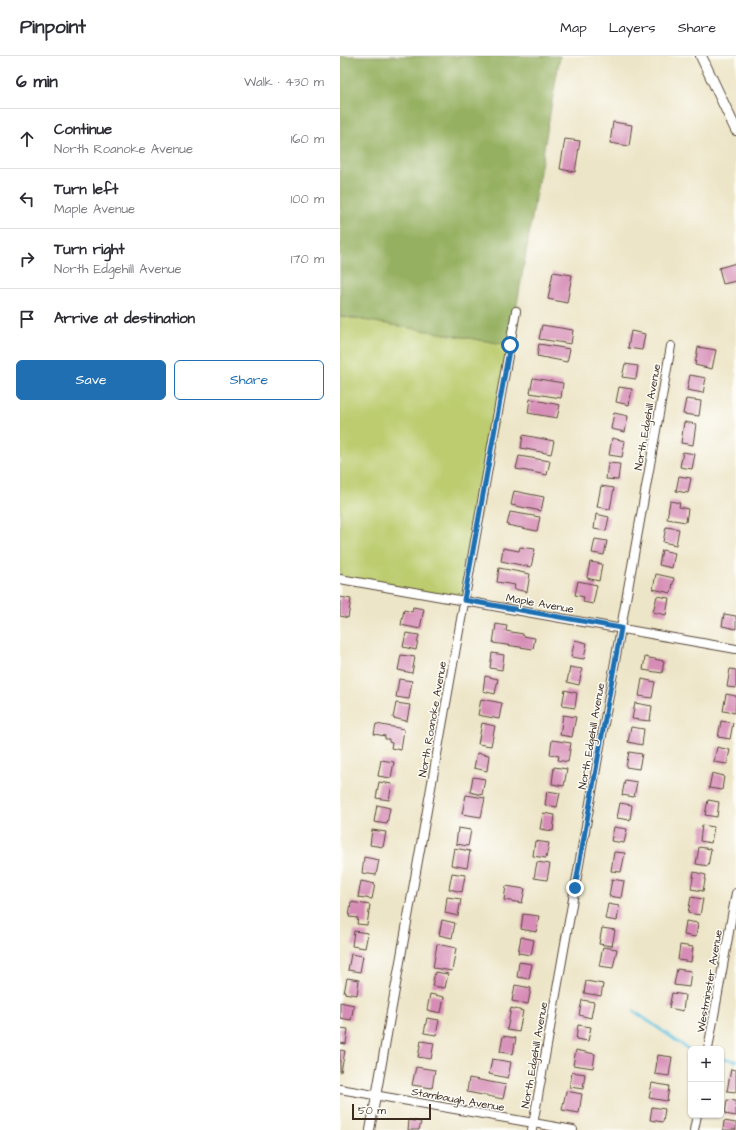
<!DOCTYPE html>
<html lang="en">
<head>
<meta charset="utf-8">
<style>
  :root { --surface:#fff; --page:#f7f7f7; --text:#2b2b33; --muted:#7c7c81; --line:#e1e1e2; --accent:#1f6fb2 }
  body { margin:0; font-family:"Architects Daughter",sans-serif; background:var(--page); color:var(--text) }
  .controls { position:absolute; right:12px; bottom:12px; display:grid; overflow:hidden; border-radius:6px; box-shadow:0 1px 3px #0004 }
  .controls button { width:36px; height:36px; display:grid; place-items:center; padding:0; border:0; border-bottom:1px solid var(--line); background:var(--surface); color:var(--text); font:20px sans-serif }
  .scale { position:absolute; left:12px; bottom:10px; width:79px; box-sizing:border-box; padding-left:4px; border:2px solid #3b2a1e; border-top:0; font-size:11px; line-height:14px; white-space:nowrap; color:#3b2a1e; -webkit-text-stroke:3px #fdfcf7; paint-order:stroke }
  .stop { position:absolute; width:12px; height:12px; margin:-9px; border:3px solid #1f6fb2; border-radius:50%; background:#fff }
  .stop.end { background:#1f6fb2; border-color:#fff; box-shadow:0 1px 4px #0008 }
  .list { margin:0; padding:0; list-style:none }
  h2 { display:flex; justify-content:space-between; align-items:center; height:52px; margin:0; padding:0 16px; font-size:17px }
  h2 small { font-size:13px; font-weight:400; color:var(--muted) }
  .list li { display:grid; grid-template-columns:26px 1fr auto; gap:12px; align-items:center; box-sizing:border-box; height:60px; padding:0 16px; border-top:1px solid var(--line) }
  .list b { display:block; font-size:15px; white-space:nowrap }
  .list p { margin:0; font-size:13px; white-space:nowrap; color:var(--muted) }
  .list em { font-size:13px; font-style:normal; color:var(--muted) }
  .actions { display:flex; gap:8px; padding:12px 16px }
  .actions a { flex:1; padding:9px 0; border:1px solid var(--accent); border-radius:6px; text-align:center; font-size:14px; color:var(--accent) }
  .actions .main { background:var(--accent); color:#fff }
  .icon { flex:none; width:22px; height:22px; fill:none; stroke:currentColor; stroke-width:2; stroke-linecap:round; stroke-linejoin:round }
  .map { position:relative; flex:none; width:396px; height:1074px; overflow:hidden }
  header { display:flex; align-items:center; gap:24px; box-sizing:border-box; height:56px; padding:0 20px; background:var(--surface); border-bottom:1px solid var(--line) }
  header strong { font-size:19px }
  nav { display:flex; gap:22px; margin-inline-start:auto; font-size:14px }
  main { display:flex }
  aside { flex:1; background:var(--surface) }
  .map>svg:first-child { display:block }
</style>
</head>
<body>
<header>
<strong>Pinpoint</strong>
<nav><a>Map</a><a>Layers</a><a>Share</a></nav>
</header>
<main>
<aside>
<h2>6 min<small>Walk · 430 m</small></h2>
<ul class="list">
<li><svg class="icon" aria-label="ahead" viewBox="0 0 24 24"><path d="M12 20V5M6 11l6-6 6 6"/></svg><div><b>Continue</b><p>North Roanoke Avenue</p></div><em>160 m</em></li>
<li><svg class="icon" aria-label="left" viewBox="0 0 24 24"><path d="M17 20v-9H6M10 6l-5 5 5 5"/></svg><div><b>Turn left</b><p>Maple Avenue</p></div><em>100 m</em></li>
<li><svg class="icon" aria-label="right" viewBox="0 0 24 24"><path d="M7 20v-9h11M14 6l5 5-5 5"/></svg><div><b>Turn right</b><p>North Edgehill Avenue</p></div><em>170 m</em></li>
<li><svg class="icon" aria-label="arrive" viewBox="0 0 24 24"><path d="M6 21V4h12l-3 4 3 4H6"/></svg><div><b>Arrive at destination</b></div></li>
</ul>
<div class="actions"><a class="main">Save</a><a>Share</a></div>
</aside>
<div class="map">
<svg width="396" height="1074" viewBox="0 0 396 1074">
  <rect width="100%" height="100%" fill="#fdfcf7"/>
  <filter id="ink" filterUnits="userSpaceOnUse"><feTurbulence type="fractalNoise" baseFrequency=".025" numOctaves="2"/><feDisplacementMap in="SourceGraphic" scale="8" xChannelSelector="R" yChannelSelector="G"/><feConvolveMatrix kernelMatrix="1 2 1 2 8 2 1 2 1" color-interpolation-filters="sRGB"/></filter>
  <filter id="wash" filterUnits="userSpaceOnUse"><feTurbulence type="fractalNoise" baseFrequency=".012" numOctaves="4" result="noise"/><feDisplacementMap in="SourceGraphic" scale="16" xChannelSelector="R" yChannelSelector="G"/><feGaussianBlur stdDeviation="0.9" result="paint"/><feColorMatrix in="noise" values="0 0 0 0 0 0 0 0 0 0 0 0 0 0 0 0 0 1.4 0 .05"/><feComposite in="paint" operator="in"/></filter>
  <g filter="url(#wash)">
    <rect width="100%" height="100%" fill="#ede5c7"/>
    <path fill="#bccc6e" stroke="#7c7b46" d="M0,260l170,29 -46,256 -124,-22z"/>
    <path fill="#95b061" stroke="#686d40" d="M0,0h220l-50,289 -170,-29z"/>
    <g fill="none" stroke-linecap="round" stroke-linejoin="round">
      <g stroke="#5abcd9" stroke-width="3">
        <path d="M294,955l57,40"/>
        <path d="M381,1002l15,3"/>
      </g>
    </g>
    <g id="blocks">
      <g fill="#d68cb6">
        <path d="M273,66l19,3 -3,21 -19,-3z"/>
        <path d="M225,83l15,2 -5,31 -15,-3z"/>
        <path d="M396,207v18l-13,3 -4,-16z"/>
        <path d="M213,216l19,3 -5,28 -19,-4z"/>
        <path d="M202,269l31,5 -2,14 -32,-5z"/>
        <path d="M291,275l14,3 -3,16 -14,-2z"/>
        <path d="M199,288l31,5 -3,13 -30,-6z"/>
        <path d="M358,291l18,3 -4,19 -17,-4z"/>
        <path d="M285,308l13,2 -2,13 -14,-2z"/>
        <path d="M350,319l16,3 -3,15 -16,-3z"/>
        <path d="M193,322l30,5 -2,15 -31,-5z"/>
        <path d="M279,331l13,2 -3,16 -13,-3z"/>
        <path d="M190,343l30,6 -3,13 -29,-5z"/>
        <path d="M346,343l15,2 -2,15 -16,-2z"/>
        <path d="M274,357l14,3 -3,16 -14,-3z"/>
        <path d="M344,366l12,2 -3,21 -12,-2z"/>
        <path d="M183,379l31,6 -3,13 -30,-6z"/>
        <path d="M272,382l13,3 -3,16 -13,-2z"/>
        <path d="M343,396l12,2 -3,15 -12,-2z"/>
        <path d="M179,400l31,5 -3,14 -31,-6z"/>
        <path d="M268,407l12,1 -2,16 -12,-1z"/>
        <path d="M339,420l12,2 -3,15 -12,-2z"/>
        <path d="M261,430l13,2 -4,21 -13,-2z"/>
        <path d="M174,435l30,6 -3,14 -30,-6z"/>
        <path d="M330,445l10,2 -1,4 9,2 -2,13 -19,-3z"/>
        <path d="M170,456l30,5 -3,14 -30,-6z"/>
        <path d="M256,458l13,3 -3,14 -12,-2z"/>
        <path d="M326,471l13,2 -3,16 -13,-3z"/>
        <path d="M255,483l12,2 -3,14 -12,-2z"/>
        <path d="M180,491l15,2 -4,18 -30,-6 2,-13 16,3z"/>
        <path d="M322,494l13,3 -3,15 -13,-3z"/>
        <path d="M250,506l12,2 -3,17 -12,-3z"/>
        <path d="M159,512l31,6 -3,18 -13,-3 1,-4 -18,-3z"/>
        <path d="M316,518l18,4 -3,15 -18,-4z"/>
        <path d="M238,525l19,4 -4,19 -10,-2 1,-5 -9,-2z"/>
        <path d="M317,540l12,2 -3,17 -13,-3z"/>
        <path d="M0,541l11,2 -3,19 -8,-2z"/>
        <path d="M73,551l11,2 -4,20 -19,-4 3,-15 8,2z"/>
        <path d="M384,558l12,2v13l-14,-3z"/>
        <path d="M156,568l11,2 -1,5 17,3v2l12,2 -2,11 -40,-6z"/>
        <path d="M66,577l13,2 -3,15 -13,-3z"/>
        <path d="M235,584l12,3 -3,16 -13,-2z"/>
        <path d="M152,597l12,2 -2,15 -12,-2z"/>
        <path d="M61,599l14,2 -3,16 -14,-3z"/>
        <path d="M305,601l19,4 -2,12 -19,-3z"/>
        <path d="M230,611l12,2 -3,16 -12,-3z"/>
        <path d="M390,613l6,1v18l-9,-1z"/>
        <path d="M145,620l13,3 -3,15 -12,-3z"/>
        <path d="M59,623l13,2 -3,18 -13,-2z"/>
        <path d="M302,623l13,3 -3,16 -13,-2z"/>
        <path d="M225,634l12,3 -2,15 -13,-2z"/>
        <path d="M386,638l10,2 -1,17 -12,-2z"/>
        <path d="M141,643l21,4 -3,16 -21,-4z"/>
        <path d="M56,647l14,2 -3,16 -14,-3z"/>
        <path d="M295,647l17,3 -2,15 -18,-2z"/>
        <path d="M223,659l13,2 -4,20 -12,-2z"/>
        <path d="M381,665l12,2 -3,16 -12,-2z"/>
        <path d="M142,667l13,3 -4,20 -13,-2z"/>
        <path d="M36,668l28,5 -3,21 -10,-2 1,-5 -3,-1v-3h-4v-3l-11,-2z"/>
        <path d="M291,671l13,2 -2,16 -14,-3z"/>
        <path d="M212,684l19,3 -3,19 -10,-2 1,-4 -9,-2z"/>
        <path d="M377,691l13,3 -3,14 -13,-2z"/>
        <path d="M289,696l13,2 -3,15 -13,-2z"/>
        <path d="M137,697l12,2 -2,16 -13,-3z"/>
        <path d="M41,704l13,2 -3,16 -13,-2z"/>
        <path d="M214,711l13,2 -3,17 -12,-2z"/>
        <path d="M372,717l12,3 -2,14 -13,-2z"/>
        <path d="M133,721l12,2 -3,16 -12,-3z"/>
        <path d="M285,724l12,2 -3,15 -12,-2z"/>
        <path d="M39,726l13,2 -3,16 -13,-2z"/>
        <path d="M207,735l13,2 -3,14 -12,-2z"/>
        <path d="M126,739l19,3 -4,19 -19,-3z"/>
        <path d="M368,744l11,2 -2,15 -12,-2z"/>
        <path d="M280,747l12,2 -2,15 -13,-2z"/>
        <path d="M37,749l13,3 -3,16 -13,-2z"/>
        <path d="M203,757l12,2 -2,16 -13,-2z"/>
        <path d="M362,769l12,2 -3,16 -11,-2z"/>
        <path d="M274,771l13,2 -3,14 -13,-2z"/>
        <path d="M118,772l13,2 -3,16 -12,-2z"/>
        <path d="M32,774l14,2 -3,15 -13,-2z"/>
        <path d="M195,785l14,2 -3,15 -13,-2z"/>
        <path d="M359,791l12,2 -3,17 -12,-2z"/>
        <path d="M114,792l16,3 -3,17 -16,-3z"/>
        <path d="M274,796l11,1 -4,19 -10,-1z"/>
        <path d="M24,801l15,3 -3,15 -14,-2z"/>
        <path d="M197,806l13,2 -3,16 -13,-2z"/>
        <path d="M354,816l12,3 -3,16 -12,-2z"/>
        <path d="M112,817l13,2 -3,17 -13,-3z"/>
        <path d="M272,823l12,2 -3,17 -12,-2z"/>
        <path d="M21,825l14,3 -3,15 -14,-2z"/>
        <path d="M166,830l19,3 -3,14 -18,-3z"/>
        <path d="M107,841l14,2 -3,17 -13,-3z"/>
        <path d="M351,841l12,2 -3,16 -12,-2z"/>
        <path d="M11,846l19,3 -3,20 -10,-1 1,-6 -9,-1z"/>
        <path d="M268,848l11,2 -2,15 -12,-2z"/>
        <path d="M183,858l16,2 -3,16 -15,-3z"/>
        <path d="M102,864l13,3 -3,15 -13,-3z"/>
        <path d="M346,865l12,2 -2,14 -12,-2z"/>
        <path d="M262,872l13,2 -3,16 -13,-2z"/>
        <path d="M14,875l14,2 -3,15 -13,-2z"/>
        <path d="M181,881l13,3 -3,15 -13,-2z"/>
        <path d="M97,888l19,4 -4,23 -19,-3z"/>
        <path d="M340,889l13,2 -2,15 -13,-2z"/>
        <path d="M263,891l14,2 -4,19 -14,-2z"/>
        <path d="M11,898l12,2 -3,16 -12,-2z"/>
        <path d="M179,906l13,2 -3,15 -12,-2z"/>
        <path d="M337,913l14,2 -2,16 -15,-2z"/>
        <path d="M95,916l13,2 -3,14 -13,-2z"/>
        <path d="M7,922l12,2 -2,15 -13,-2z"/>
        <path d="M246,925l17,3 -2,12 -17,-3z"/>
        <path d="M175,929l16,3 -3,16 -16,-3z"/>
        <path d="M332,937l13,2 -2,16 -14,-3z"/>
        <path d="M90,938l14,3 -3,16 -14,-3z"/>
        <path d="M242,944l12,2 -3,16 -12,-3z"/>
        <path d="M0,946l14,3 -3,15 -11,-2z"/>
        <path d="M171,952l12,3 -4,21 -12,-2z"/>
        <path d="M87,962l12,2 -3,15 -12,-2z"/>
        <path d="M238,969l13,2 -3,14 -12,-2z"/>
        <path d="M0,972l8,1 -2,15 -6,-1z"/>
        <path d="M163,980l13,2 -3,16 -13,-2z"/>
        <path d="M81,985l13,2 -3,16 -13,-2z"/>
        <path d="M0,994l5,1 -4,21h-1z"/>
        <path d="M236,994l19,4 -2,14 -20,-3z"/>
        <path d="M318,999l14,2 -3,19 -14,-2z"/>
        <path d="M152,1003l19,3 -3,16 -19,-4z"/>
        <path d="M76,1011l19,3 -3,18 -20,-3z"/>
        <path d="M391,1013l5,1v22l-9,-1z"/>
        <path d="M232,1016l13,2 -2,15 -13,-2z"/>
        <path d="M129,1022l37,7 -3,14 -36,-7z"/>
        <path d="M312,1027l17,3 -2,15 -18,-3z"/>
        <path d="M226,1035l16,3 -3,19 -17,-3z"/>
        <path d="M387,1044l9,1v15l-11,-2z"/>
        <path d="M312,1051l13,2 -2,13 -13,-2z"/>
        <path d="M69,1064l12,2 -2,8h-11z"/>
        <path d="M384,1065l12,2v7h-13z"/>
      </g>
    </g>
  </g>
  <g filter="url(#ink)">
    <use href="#blocks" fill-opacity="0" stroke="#564637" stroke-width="1"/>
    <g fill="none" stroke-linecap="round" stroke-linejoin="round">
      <g stroke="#564637" stroke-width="10">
        <g id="minor">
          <path d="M0,523l396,70"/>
          <path d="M368,993l28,-156"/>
          <path d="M0,1033l233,41"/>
          <path d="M30,1074l146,-819"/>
          <path d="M192,1074l139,-784"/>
          <path d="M354,1074l3,-15"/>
        </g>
      </g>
      <g stroke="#564637" stroke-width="12">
        <path id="tertiary" d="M361,0l35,74"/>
      </g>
      <use href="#minor" stroke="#fff" stroke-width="8"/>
      <use href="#tertiary" stroke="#fff" stroke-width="10"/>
    </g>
  </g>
  <g fill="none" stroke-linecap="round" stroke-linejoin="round" filter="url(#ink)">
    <path stroke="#1f6fb2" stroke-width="5" d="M170,289l-46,255 157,28 -46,260"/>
  </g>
  <g text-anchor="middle" stroke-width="3" stroke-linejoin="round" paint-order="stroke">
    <g font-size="11" fill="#3b2a1e" stroke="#fdfcf7">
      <text transform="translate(307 361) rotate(-80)" y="4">North Edgehill Avenue</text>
      <text transform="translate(200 547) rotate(10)" y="4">Maple Avenue</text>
      <text transform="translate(92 663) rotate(-80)" y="4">North Roanoke Avenue</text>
      <text transform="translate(251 680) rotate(-80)" y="4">North Edgehill Avenue</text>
      <text transform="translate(369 925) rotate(-80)" y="4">Westminster Avenue</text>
      <text transform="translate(194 999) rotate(-80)" y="4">North Edgehill Avenue</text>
      <text transform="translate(118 1043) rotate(10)" y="4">Stambaugh Avenue</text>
    </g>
  </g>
</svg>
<div class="controls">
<button>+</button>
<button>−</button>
</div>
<div class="scale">50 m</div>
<div class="stop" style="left:170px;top:289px"></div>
<div class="stop end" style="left:235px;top:832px"></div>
</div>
</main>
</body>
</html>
